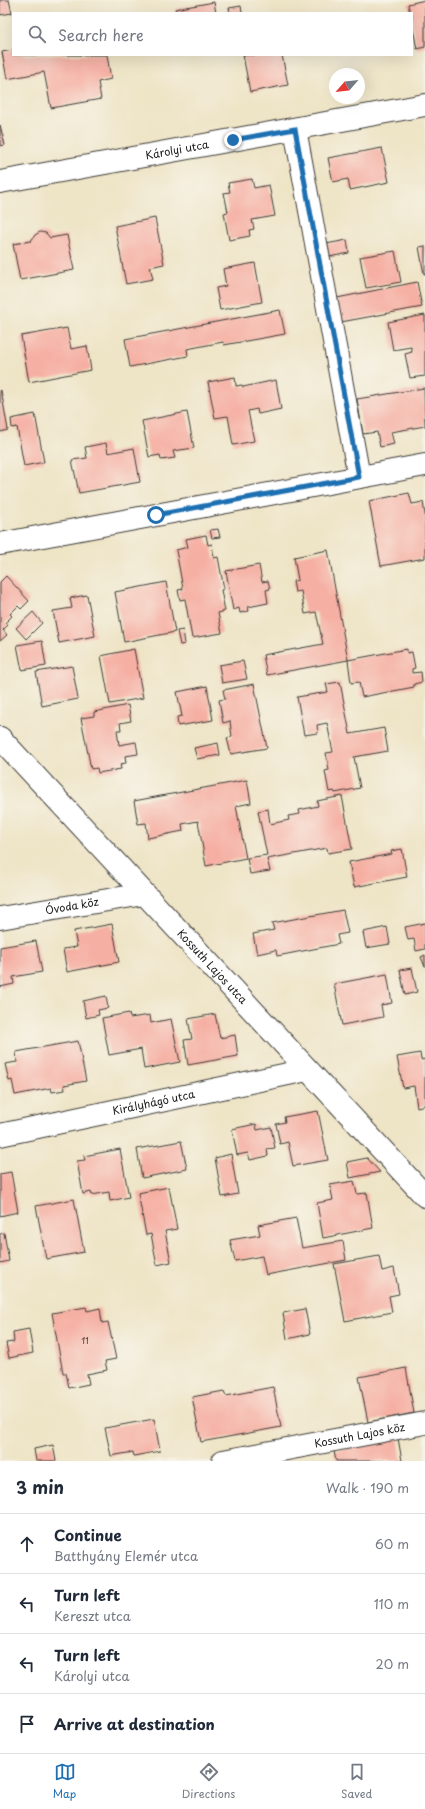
<!DOCTYPE html>
<html lang="en">
<head>
<meta charset="utf-8">
<style>
  :root { --surface:#fff; --page:#f2f2f3; --text:#1f2937; --muted:#747a83; --line:#e0e1e3; --accent:#1f6fb2 }
  body { margin:0; font-family:"Playpen Sans",sans-serif; background:var(--page); color:var(--text) }
  .compass { position:absolute; left:329px; top:68px; width:36px; height:36px; border-radius:50%; background:var(--surface); box-shadow:0 4px 16px #0002; rotate:242deg }
  .stop { position:absolute; width:12px; height:12px; margin:-9px; border:3px solid #1f6fb2; border-radius:50%; background:#fff }
  .stop.end { background:#1f6fb2; border-color:#fff; box-shadow:0 1px 4px #0008 }
  .list { margin:0; padding:0; list-style:none }
  h2 { display:flex; justify-content:space-between; align-items:center; height:52px; margin:0; padding:0 16px; font-size:17px }
  h2 small { font-size:13px; font-weight:400; color:var(--muted) }
  .list li { display:grid; grid-template-columns:26px 1fr auto; gap:12px; align-items:center; box-sizing:border-box; height:60px; padding:0 16px; border-top:1px solid var(--line) }
  .list b { display:block; font-size:15px; white-space:nowrap }
  .list p { margin:0; font-size:13px; white-space:nowrap; color:var(--muted) }
  .list em { font-size:13px; font-style:normal; color:var(--muted) }
  .icon { flex:none; width:22px; height:22px; fill:none; stroke:currentColor; stroke-width:2; stroke-linecap:round; stroke-linejoin:round }
  .map { position:relative; flex:none; width:425px; height:1461px; overflow:hidden }
  .search { position:absolute; background:var(--surface); box-shadow:0 4px 16px #0002; left:12px; right:12px; top:12px; height:44px; display:flex; align-items:center; gap:10px; box-sizing:border-box; padding:0 14px; border-radius:0px; color:var(--muted); font-size:15px }
  .sheet { height:292px; background:var(--surface) }
  nav { display:flex; justify-content:space-around; align-items:center; box-sizing:border-box; height:56px; border-top:1px solid var(--line); background:var(--surface); font-size:11px; color:var(--muted) }
  nav a { display:grid; justify-items:center; gap:2px }
  nav .on { color:var(--accent) }
  .map>svg:first-child { display:block }
</style>
</head>
<body>
<div class="map">
<svg width="425" height="1461" viewBox="0 0 425 1461">
  <rect width="100%" height="100%" fill="#f7f3e8"/>
  <filter id="ink" filterUnits="userSpaceOnUse"><feTurbulence type="fractalNoise" baseFrequency=".025" numOctaves="2"/><feDisplacementMap in="SourceGraphic" scale="8" xChannelSelector="R" yChannelSelector="G"/><feConvolveMatrix kernelMatrix="1 2 1 2 8 2 1 2 1" color-interpolation-filters="sRGB"/></filter>
  <filter id="wash" filterUnits="userSpaceOnUse"><feTurbulence type="fractalNoise" baseFrequency=".012" numOctaves="4" result="noise"/><feDisplacementMap in="SourceGraphic" scale="16" xChannelSelector="R" yChannelSelector="G"/><feGaussianBlur stdDeviation="0.9" result="paint"/><feColorMatrix in="noise" values="0 0 0 0 0 0 0 0 0 0 0 0 0 0 0 0 0 1.4 0 .05"/><feComposite in="paint" operator="in"/></filter>
  <g filter="url(#wash)">
    <rect width="100%" height="100%" fill="#eee4c6"/>
    <g id="blocks">
      <g fill="#f6afa3">
        <path d="M0,0h9l3,13 -12,2z"/>
        <path d="M425,0v47l-8,2 -5,-25v-11h-2l-2,-9z"/>
        <path d="M214,2l2,11h-40l-1,-4z"/>
        <path d="M241,6l1,7h-12l-1,-5z"/>
        <path d="M13,50v5h94l4,24 -13,3 3,17 -50,9 -7,-36 -37,7 -5,-27z"/>
        <path d="M243,55h39l6,30 -38,7z"/>
        <path d="M0,125l5,20 -5,1z"/>
        <path d="M382,148l7,34 -39,8 -2,-11 -15,3 -5,-24z"/>
        <path d="M252,179l2,9 15,-3 6,31 -23,4 2,9 -5,1 1,6 -21,4 -5,-27 4,-1 -4,-19 6,-1 -2,-9z"/>
        <path d="M155,218l9,46 -14,3 3,12 -27,5 -11,-58z"/>
        <path d="M40,232l6,1 4,5 17,-3 7,35 -54,10 -7,-36 18,-3 4,-6z"/>
        <path d="M347,240l2,13 -20,4 -3,-13z"/>
        <path d="M425,246v28h-1l-5,-27z"/>
        <path d="M395,251l6,31 -35,6 -6,-31z"/>
        <path d="M255,263l7,39 -42,8 -4,-22 10,-2 -3,-17z"/>
        <path d="M417,282l5,25 -81,15 -4,-24z"/>
        <path d="M280,310l5,24 -61,11 -1,-3 -36,7 1,7 -58,11 -5,-28z"/>
        <path d="M425,315v61l-15,2 -5,-24 7,-2 -1,-5 -18,3 -5,-28z"/>
        <path d="M67,328l4,21 16,-3 4,24 -62,12 -8,-46z"/>
        <path d="M235,377l1,9 6,-1 1,2 33,-7 5,29 -23,5 -1,-5 -9,2 6,30 -21,4 -5,-29 -13,2 -7,-36z"/>
        <path d="M424,388l1,38 -34,6 3,12 -14,3 -3,-15 -14,2 -6,-35z"/>
        <path d="M1,390l7,40 -8,2v-41z"/>
        <path d="M187,412l7,36 -21,3 2,7 -14,2 -1,-5 -11,2 -7,-36z"/>
        <path d="M35,414l9,48 -20,4 -7,-39 -5,1 -1,-9z"/>
        <path d="M106,443l2,10 26,-5 6,34 -61,11 -7,-33 15,-2 -2,-11z"/>
        <path d="M409,493l3,11 11,-2 2,13v43l-44,8 -12,-65z"/>
        <path d="M218,529l2,8 -8,1 -2,-8z"/>
        <path d="M206,535l2,10 4,-1 2,14 4,-1 6,32 -3,1 4,21 -7,2 4,20 -30,5 -7,-39 -5,1 -2,-10 5,-1 -7,-39 12,-3 -2,-8z"/>
        <path d="M328,550l20,110 -81,15 -4,-20 60,-11 -7,-32 -11,2 -4,-23 -6,1 -2,-11 5,-1 -4,-23z"/>
        <path d="M259,565l3,17 6,-1 2,8 -4,1 2,13 -20,4 1,4 -9,2 -1,-5 -6,2 -7,-39z"/>
        <path d="M6,576l23,25 -8,8 -3,-3 -8,8 2,2 -7,7 3,2 -5,5 4,5 -7,6v-59z"/>
        <path d="M166,582l9,50 -51,10 -9,-50z"/>
        <path d="M87,595l8,41 -36,7 -6,-32 19,-3 -2,-10z"/>
        <path d="M33,612l9,11 -16,16 -10,-11z"/>
        <path d="M183,630l2,14 -5,1 -3,-14z"/>
        <path d="M42,641l4,25 -24,4 -5,-25z"/>
        <path d="M134,649l9,49 -33,6 -9,-48z"/>
        <path d="M407,649v4l5,-1 3,16 -3,1v4l9,-1 1,10 -8,2v3l-52,10 -3,-15 -8,1 -3,-23z"/>
        <path d="M243,661l4,18 -25,4 -3,-18z"/>
        <path d="M72,666l6,33 -36,7 -6,-34z"/>
        <path d="M340,682l10,52 34,-6 4,23 -34,6 6,31 -25,5 -1,-2 -5,1 -4,-21 4,-1 -3,-17 7,-1 -6,-29 -10,2 1,8 -14,2 -7,-38 31,-5 -2,-8z"/>
        <path d="M254,684l13,64 -36,6 -4,-16 5,-1 -2,-16 -7,2 -4,-23 6,-1 -2,-9z"/>
        <path d="M207,686l6,34 -35,6 -1,-9 5,-1 -5,-24z"/>
        <path d="M128,705l3,16 -11,2 1,7h-4l1,8 1,7 17,-3 2,12 -13,2 1,7 -6,1 1,5 -23,4 -1,-5 -6,1 -10,-51 13,-2v-4z"/>
        <path d="M218,743l2,12 -23,4 -3,-11z"/>
        <path d="M247,780l4,23 -15,3 10,52 -40,8 -8,-45 -16,3 1,7 -35,7 -2,-15 -8,1 -4,-23z"/>
        <path d="M342,796l10,53 -24,4 -1,-5 -60,11 3,12 -20,3 -3,-16 20,-3 -9,-44 10,-2 2,15 19,-4 -1,-4 12,-2 -1,-4 19,-4 -1,-5z"/>
        <path d="M402,849l5,28 -53,10 -5,-25 43,-8 -1,-3z"/>
        <path d="M343,910l5,23 -11,2 2,9 -62,12 -1,-6 -19,4 -4,-20 21,-4 -2,-7z"/>
        <path d="M425,923v26l-9,2 -2,-12 -6,1 -3,-13z"/>
        <path d="M112,924l7,38 -52,10 -4,-23 14,-2 -3,-16z"/>
        <path d="M387,927l3,17 -24,4 -3,-16z"/>
        <path d="M36,941l6,31 -29,5 1,7 -14,3v-40z"/>
        <path d="M425,955v12l-4,-10z"/>
        <path d="M412,968l5,24 -12,3 -5,-25z"/>
        <path d="M387,974l5,29 -11,2 2,12 -41,8 -8,-41z"/>
        <path d="M106,996l2,12 -10,2 1,5 -13,3 -3,-17z"/>
        <path d="M129,1013l1,5 20,-3 1,8 20,-4 9,43 -36,7 -3,-20 -32,6 -7,-37z"/>
        <path d="M215,1014l5,24 15,-3 3,21 -50,9 -4,-25 8,-1 -4,-20z"/>
        <path d="M78,1041l8,40 -22,4 1,5 -13,2 -1,-4 -36,7 -3,-15 -3,1 -4,-17 12,-2 -1,-10z"/>
        <path d="M420,1053l1,7 4,-1v46l-8,2 -3,-21 -11,2 -6,-31z"/>
        <path d="M318,1111l10,49 -35,6 -5,-24 -8,2 -4,-20 9,-2 -1,-5z"/>
        <path d="M256,1124l1,6 14,-3 4,21 -8,1 1,7 -18,4 -2,-7 -11,2 -5,-26z"/>
        <path d="M181,1141l6,28 -45,9 -5,-29z"/>
        <path d="M120,1149l9,48 -19,4 -1,-9 -17,3 -1,-3 -8,2 -6,-33 8,-1 -1,-4z"/>
        <path d="M231,1154l7,40 -16,3 -7,-39z"/>
        <path d="M367,1158l13,14 -30,6 -3,-16z"/>
        <path d="M11,1172l7,40 -18,4v-42z"/>
        <path d="M354,1181l3,13 10,-1 6,35 -50,10 -6,-35 16,-3 -3,-15z"/>
        <path d="M169,1187l8,42 -12,2 6,31 -14,3 -6,-31 -5,1 -8,-42z"/>
        <path d="M74,1199l10,53 -38,7 -10,-53z"/>
        <path d="M296,1218l6,30 41,-7 3,19 -80,15 -4,-19 -27,5 -5,-21 30,-5 -2,-10z"/>
        <path d="M4,1233l5,28 -9,2v-29z"/>
        <path d="M379,1256l3,15 12,-3 5,26 -10,2 3,16 -47,9 -11,-57z"/>
        <path d="M86,1307l1,4 13,-3 2,15 6,-1 8,37 -11,2 2,9 -20,4 2,10 -20,4 -3,-15h-3l-11,-60z"/>
        <path d="M305,1309l5,25 -23,5 -4,-26z"/>
        <path d="M29,1329l4,24 -24,5 -3,-15 8,-1 -1,-10z"/>
        <path d="M406,1368l8,45 -46,9 -9,-45z"/>
        <path d="M273,1387l8,40 -80,15 -9,-45 32,-6 2,5z"/>
        <path d="M154,1419l6,32 -26,5 -1,-4 -22,4 -6,-28z"/>
        <path d="M398,1438l4,23h-66l-2,-10z"/>
        <path d="M53,1445l3,16h-20l-2,-12z"/>
      </g>
    </g>
  </g>
  <g filter="url(#ink)">
    <use href="#blocks" fill-opacity="0" stroke="#3c3a36" stroke-width="1"/>
    <g fill="none" stroke-linecap="round" stroke-linejoin="round">
      <g stroke="#3c3a36" stroke-width="24">
        <g id="minor">
          <path d="M295,129l64,348"/>
          <path id="s1" d="M0,182l425,-77"/>
          <path d="M0,544l425,-79"/>
          <path id="s2" d="M0,738l425,458"/>
          <path id="s3" d="M0,918l144,-24"/>
          <path id="s4" d="M0,1135l307,-65"/>
          <path id="s5" d="M223,1461l202,-38"/>
        </g>
      </g>
      <use href="#minor" stroke="#fff" stroke-width="22"/>
    </g>
  </g>
  <g fill="none" stroke-linecap="round" stroke-linejoin="round" filter="url(#ink)">
    <path stroke="#1f6fb2" stroke-width="5" d="M156,515l203,-38 -64,-348 -62,11"/>
  </g>
  <g text-anchor="middle" stroke-width="4" stroke-linejoin="round" paint-order="stroke">
    <g font-size="9" fill="#52413e">
      <text x="85" y="1344">11</text>
    </g>
    <g font-size="11" fill="#1c1c1c" stroke="#f7f3e8">
      <text dy="4" stroke="none"><textPath href="#s1" startOffset="180">Károlyi utca</textPath></text>
      <text dy="4" stroke="none"><textPath href="#s3" startOffset="73">Óvoda köz</textPath></text>
      <text dy="4" stroke="none"><textPath href="#s2" startOffset="312">Kossuth Lajos utca</textPath></text>
      <text dy="4" stroke="none"><textPath href="#s4" startOffset="157">Királyhágó utca</textPath></text>
      <text dy="4" stroke="none"><textPath href="#s5" startOffset="139">Kossuth Lajos köz</textPath></text>
    </g>
  </g>
</svg>
<svg class="compass" viewBox="-18 -18 36 36"><path d="M0-13l5 13h-10z" fill="#e53935"/><path d="M0 13l5-13h-10z" fill="#747a83"/></svg>
<div class="stop" style="left:156px;top:515px"></div>
<div class="stop end" style="left:233px;top:140px"></div>
<div class="search"><svg class="icon" aria-label="search" viewBox="0 0 24 24"><circle cx="10" cy="10" r="6"/><path d="M15 15l6 6"/></svg>Search here</div>
</div>
<section class="sheet">
<h2>3 min<small>Walk · 190 m</small></h2>
<ul class="list">
<li><svg class="icon" aria-label="ahead" viewBox="0 0 24 24"><path d="M12 20V5M6 11l6-6 6 6"/></svg><div><b>Continue</b><p>Batthyány Elemér utca</p></div><em>60 m</em></li>
<li><svg class="icon" aria-label="left" viewBox="0 0 24 24"><path d="M17 20v-9H6M10 6l-5 5 5 5"/></svg><div><b>Turn left</b><p>Kereszt utca</p></div><em>110 m</em></li>
<li><svg class="icon" aria-label="left" viewBox="0 0 24 24"><path d="M17 20v-9H6M10 6l-5 5 5 5"/></svg><div><b>Turn left</b><p>Károlyi utca</p></div><em>20 m</em></li>
<li><svg class="icon" aria-label="arrive" viewBox="0 0 24 24"><path d="M6 21V4h12l-3 4 3 4H6"/></svg><div><b>Arrive at destination</b></div></li>
</ul>
</section>
<nav>
<a class="on"><svg class="icon" aria-label="map" viewBox="0 0 24 24"><path d="M3 6l6-2 6 2 6-2v14l-6 2-6-2-6 2zM9 4v14M15 6v14"/></svg>Map</a>
<a><svg class="icon" aria-label="directions" viewBox="0 0 24 24"><path d="M12 3l9 9-9 9-9-9zM9 14v-3h6M13 9l2 2-2 2"/></svg>Directions</a>
<a><svg class="icon" aria-label="saved" viewBox="0 0 24 24"><path d="M7 4h10v16l-5-4-5 4z"/></svg>Saved</a>
</nav>
</body>
</html>
